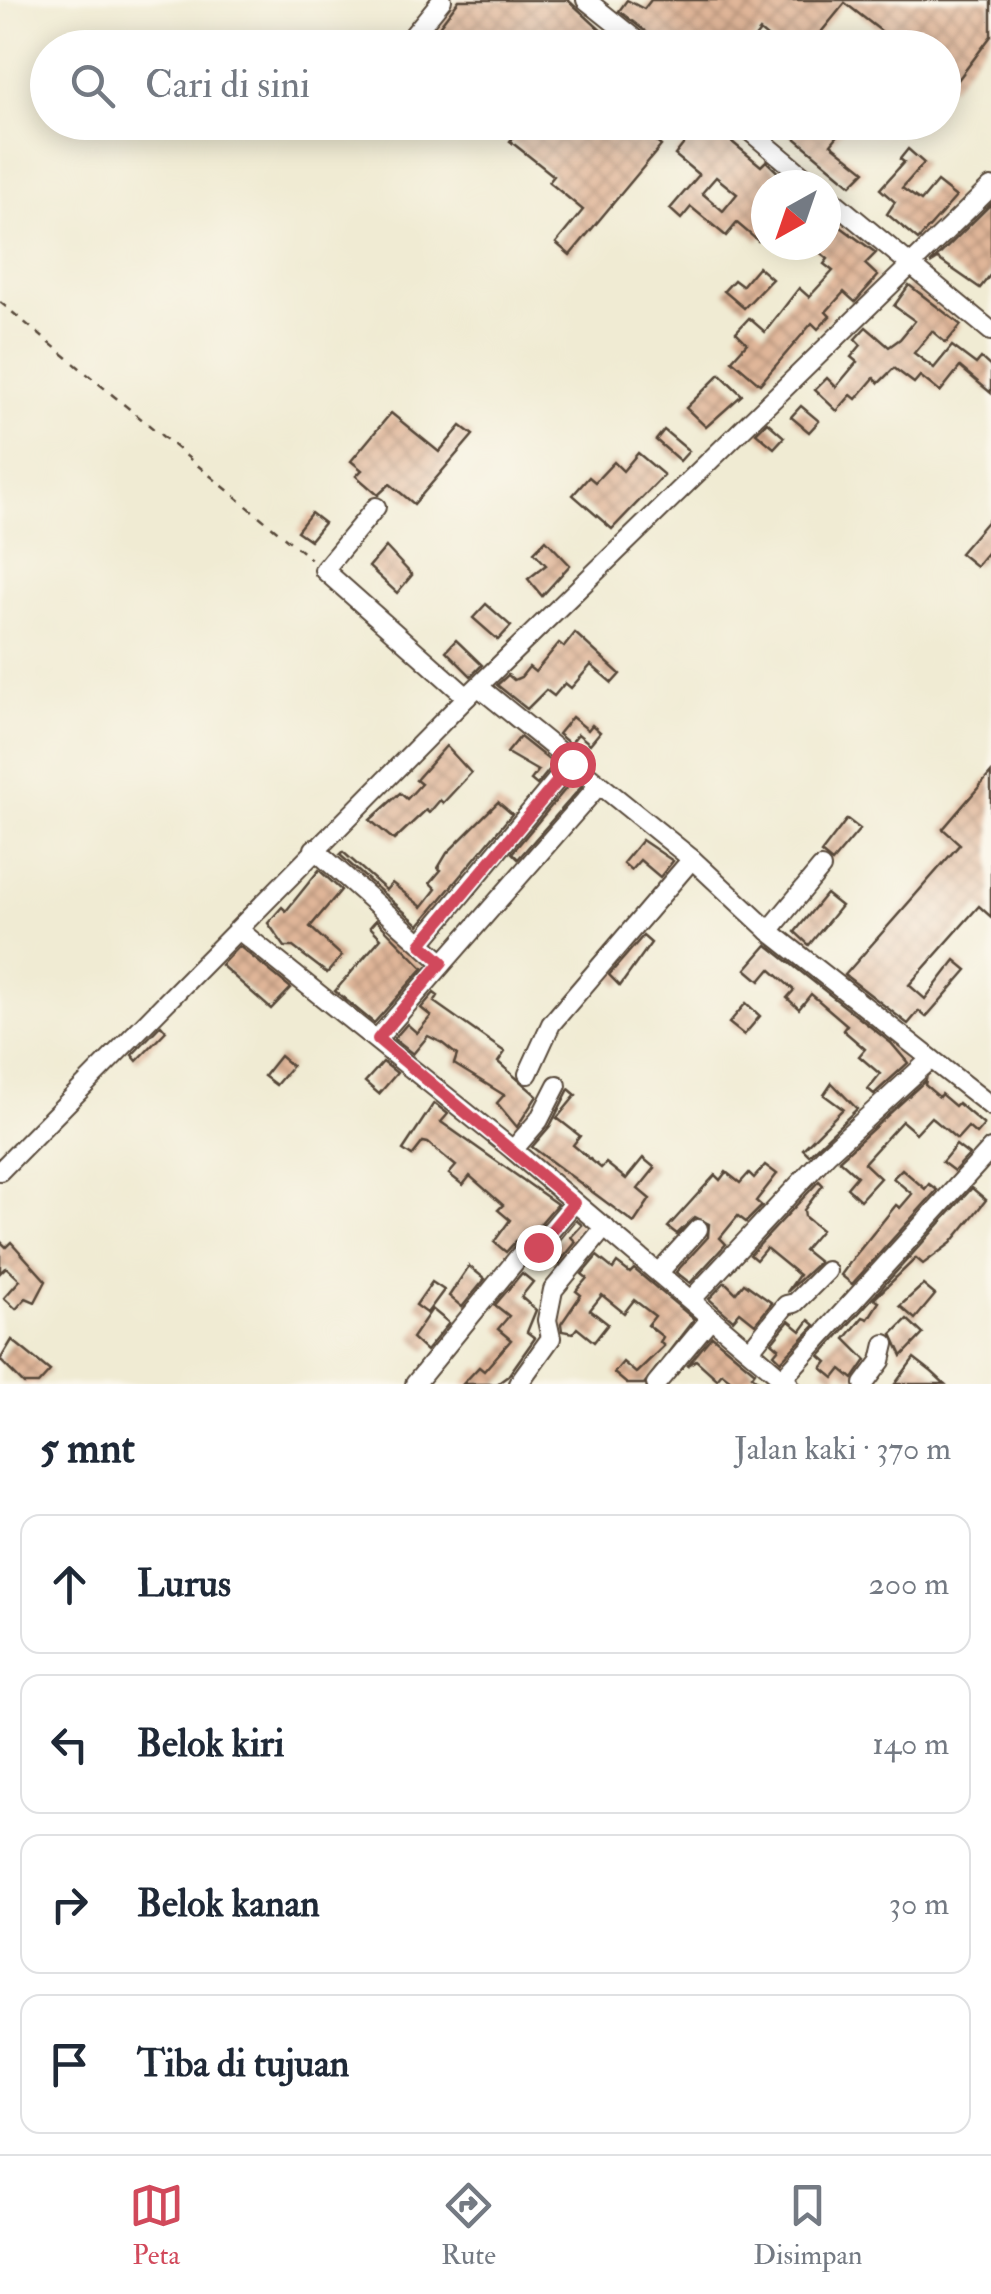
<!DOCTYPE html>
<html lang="id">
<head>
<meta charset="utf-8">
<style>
  :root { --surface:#fff; --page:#f2f2f3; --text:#1f2937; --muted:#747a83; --line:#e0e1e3; --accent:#d1495b }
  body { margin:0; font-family:"IM FELL Double Pica",serif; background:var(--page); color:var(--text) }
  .compass { position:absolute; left:751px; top:170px; width:90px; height:90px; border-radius:50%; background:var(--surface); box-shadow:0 5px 25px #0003; rotate:220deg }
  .stop { position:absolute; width:30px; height:30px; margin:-22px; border:8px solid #d1495b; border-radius:50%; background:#fff }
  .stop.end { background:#d1495b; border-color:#fff; box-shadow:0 2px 10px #0008 }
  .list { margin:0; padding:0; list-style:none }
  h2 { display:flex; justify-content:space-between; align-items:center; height:130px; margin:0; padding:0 40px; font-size:42px }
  h2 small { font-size:32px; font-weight:400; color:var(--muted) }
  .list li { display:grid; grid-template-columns:65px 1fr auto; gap:30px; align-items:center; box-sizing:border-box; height:140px; margin:0 20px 20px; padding:0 20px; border:2px solid var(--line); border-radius:20px }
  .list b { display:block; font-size:38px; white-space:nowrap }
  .list em { font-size:32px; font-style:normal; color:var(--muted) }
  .icon { flex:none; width:55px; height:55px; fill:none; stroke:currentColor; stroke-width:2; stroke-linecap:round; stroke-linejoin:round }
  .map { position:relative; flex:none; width:991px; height:1384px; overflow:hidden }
  .search { position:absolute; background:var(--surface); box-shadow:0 5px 25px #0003; left:30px; right:30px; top:30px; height:110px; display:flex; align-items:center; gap:25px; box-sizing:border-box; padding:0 35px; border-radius:55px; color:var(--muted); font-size:38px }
  .sheet { height:770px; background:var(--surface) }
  nav { display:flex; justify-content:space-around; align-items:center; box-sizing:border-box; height:140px; border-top:2px solid var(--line); background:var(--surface); font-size:28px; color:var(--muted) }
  nav a { display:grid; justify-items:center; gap:5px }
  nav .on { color:var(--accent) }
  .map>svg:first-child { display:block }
</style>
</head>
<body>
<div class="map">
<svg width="991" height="1384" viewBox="0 0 991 1384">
  <defs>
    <pattern id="building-cross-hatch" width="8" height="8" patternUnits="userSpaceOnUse" patternTransform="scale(2.5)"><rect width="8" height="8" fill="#e0b699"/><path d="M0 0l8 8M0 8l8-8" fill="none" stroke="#b7947c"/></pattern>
  </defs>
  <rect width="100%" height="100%" fill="#fbf7ec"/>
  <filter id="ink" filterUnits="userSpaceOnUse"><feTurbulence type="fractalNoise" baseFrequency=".01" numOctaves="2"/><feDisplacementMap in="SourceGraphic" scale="20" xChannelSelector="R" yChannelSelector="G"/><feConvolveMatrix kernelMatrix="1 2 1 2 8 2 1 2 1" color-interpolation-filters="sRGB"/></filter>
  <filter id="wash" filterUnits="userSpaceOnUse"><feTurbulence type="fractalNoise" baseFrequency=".0048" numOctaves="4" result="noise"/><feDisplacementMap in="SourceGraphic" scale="40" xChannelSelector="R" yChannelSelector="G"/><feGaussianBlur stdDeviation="2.25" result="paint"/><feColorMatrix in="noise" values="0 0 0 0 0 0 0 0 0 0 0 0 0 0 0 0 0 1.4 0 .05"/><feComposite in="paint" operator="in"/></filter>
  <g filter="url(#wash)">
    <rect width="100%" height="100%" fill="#f0ebd3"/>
    <g id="blocks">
      <g fill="url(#building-cross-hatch)" fill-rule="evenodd">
        <path d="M459,0h109l52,48h-197z"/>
        <path d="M627,0l17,9 7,-9h340v36l-39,52 -8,-7v-33h-41l-58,-45 -37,45h-28l-20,-17 -13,17h-89l-4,-10 -35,-27z"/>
        <path d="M498,122h168l-14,16 9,8 -91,109 -14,-12 27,-33 -34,-28 5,-6 -44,-35 4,-5z"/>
        <path d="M701,122h21l8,8 -5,6 36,30 5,-5 25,24h-25v46l-8,10 -21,-18 -11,13 -35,-29 -10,12 -11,-10 29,-34 -24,-20zM716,177l21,17 -14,17 -21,-18z"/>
        <path d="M776,122h73l-18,22 34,27 -14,14z"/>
        <path d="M908,149l16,14 -22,25 19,13 16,-19 19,15 -38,43 -31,-26 8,-12 -15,-13 24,-27 -4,-3z"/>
        <path d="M991,204v70l-11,14 -42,-29 -8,5z"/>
        <path d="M826,216l50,37 -11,11 13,12 -23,26 -11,-10 -18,20 4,4 -12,13 -6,-6 -52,61 -28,-24 15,-17 -11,-11 13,-14 16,14 34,-44 10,9 24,-26 -9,-7 4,-5 -17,-14h15z"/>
        <path d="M758,267l14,12 -28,29 -20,-17 10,-11 8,6z"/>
        <path d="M909,285l52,40 -15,18 -14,-12 -18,22 20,15 18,-22 24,18 5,-6 10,9v26l-31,-26 -20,25 -20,-16 -6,7 -20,-15 -15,15 -5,-5 -18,21 -5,-4 -14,16 -22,-21 12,-12 9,9 21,-25 -6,-5 10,-12 -6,-6 11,-12 23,20 11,-8 15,-18 -21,-15z"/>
        <path d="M720,374l22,21 -36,32 -20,-19z"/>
        <path d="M801,406l18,15 -10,11 -18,-15z"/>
        <path d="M391,413l48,39 22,-26 12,9 -59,69 -24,-20 -12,11 -22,-19 6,-6 -11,-9z"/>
        <path d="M767,422l17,15 -10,11 -18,-15z"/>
        <path d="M664,430l25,21 -9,10 -24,-21z"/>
        <path d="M638,453l26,22 -52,54 -39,-34 16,-18 6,5 19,-20 9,9z"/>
        <path d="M311,513l13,10 -14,17 -13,-9z"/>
        <path d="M991,517v31l-15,18 -16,-13z"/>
        <path d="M546,540l24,25 -28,31 -14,-17 18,-14 -12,-13z"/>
        <path d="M386,547l26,28 -15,18 -28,-26z"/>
        <path d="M486,604l25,22 -13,14 -25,-22z"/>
        <path d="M575,633l45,41 -8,9 -21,-18 -20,23 -6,-5 -11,13 -8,-6 -19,19 -30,-24 11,-10 6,5 7,-3 8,-10 6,5 24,-29 5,4z"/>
        <path d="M456,640l26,25 -11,11 -25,-25z"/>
        <path d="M572,717l16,13 4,-5 8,7 -10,12 -12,-10 -8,10 -12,-10z"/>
        <path d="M520,737l34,27 -17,21 -6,-5 7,-9 -31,-18z"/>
        <path d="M446,746l25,27 -28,30 -3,-3 -11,13 -3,-3 -32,30 -24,-20 30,-27 7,6 14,-15 -5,-4z"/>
        <path d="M991,773v144l-12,-11 -70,79 16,14 30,-39 12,10 -41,47 -7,-6 -11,13 -63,-49 115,-131 -17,-15z"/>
        <path d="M574,779l8,7 -64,73 -6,-6z"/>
        <path d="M498,802l14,12 -93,111 -79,-70 3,-3 43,38 6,-7 30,24 14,-18 -6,-6 11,-13 -3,-2 9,-15z"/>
        <path d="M847,819l13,10 -28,33 -11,-9z"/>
        <path d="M642,840l31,21 -13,16 -20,-17 -9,10 -8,-7z"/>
        <path d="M319,870l22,20 -31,37 32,29 -15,17 -34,-26h-8l-17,-24 14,-16 4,4z"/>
        <path d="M826,894l15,12 -32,39 -14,-13z"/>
        <path d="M376,920l47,48 -49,55 -39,-32 46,-53 -11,-11z"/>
        <path d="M643,936l8,7 -31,43 -11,-11z"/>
        <path d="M767,945l124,98 17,20 -34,31 -6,-5 12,-15 -21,-18 6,-7 -22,-19 4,-5 -36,-31 -12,15 -12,-11 7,-8 -24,-21 -10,12 -14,-12z"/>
        <path d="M239,946l52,42 -20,21 -50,-44z"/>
        <path d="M434,993l4,3 -4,6 71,50 -7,10 39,34 -20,31 -20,-24 7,-8 -50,-31 3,-9 -15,-12 -14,-7 -15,18 -19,-15 13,-15 10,9 14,-17 -10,-8z"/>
        <path d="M746,1003l14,13 -16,19 -15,-12z"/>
        <path d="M161,1025l5,6 -29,30 -5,-6z"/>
        <path d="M280,1056l12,10 -16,19 -12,-9z"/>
        <path d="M383,1062l14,11 -18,21 -14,-12z"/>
        <path d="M926,1080l-1,5 14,12 2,-3 14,12 3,-3 26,22 -8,9 -8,-7 -11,12 -26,-22 -15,16 -14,-12 -38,42 16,15 -20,22 -13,-12 10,-12 -18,-16z"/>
        <path d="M832,1083l25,26 -48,46 -6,-6 40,-40 -19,-14z"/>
        <path d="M569,1089l7,6 -19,23 23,18 -7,9 28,23 5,-5 20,16 17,-21 12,10 -17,21 12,10 -16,24 -102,-76 18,-21z"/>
        <path d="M434,1103l14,11 -7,8 116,82 -23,27 -10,1 -18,20 -12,-10 16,-22 -12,-10 5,-5 -33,-29 -7,9 -14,-11 7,-8 -28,-23 -5,-1 -11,14 -9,-6z"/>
        <path d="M956,1145l13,10 -15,16 -12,-9z"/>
        <path d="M765,1165l12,9 -21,27 6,5 -16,16 -8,-6 -18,22 6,6 -36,39 -14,-11 32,-35 1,-13 -14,-7 -18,17 -9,-7 47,-52 5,5 6,-8 14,11 9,-10 5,5z"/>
        <path d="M902,1169l23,20 4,-5 8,6 -85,94 -11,-9 13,-18 42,-52 4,3 12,-14 -19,-16z"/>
        <path d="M819,1181l4,4 -19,25 1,7 16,13 -17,20 15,12 -32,30 12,-17 -33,-27 -10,12 -6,-5z"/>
        <path d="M972,1188l14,12 -35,43 -28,21 -7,-6 -42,41 5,3 -11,17 -5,-2 -18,22 21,21 -13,19 -12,-10 -7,9 -12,-10 5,-6 -7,-6z"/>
        <path d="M576,1220l6,5 -11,12 5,5 -17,21 -11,-9z"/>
        <path d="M0,1241l6,6 5,-5 35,39 -11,21 -9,-4 -10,11 -12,-11 16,-18 -14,-13 -6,6z"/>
        <path d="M597,1256l16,13 4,-6 13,10 4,-4 60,50 -50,65h-17l-13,-11 9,-11 13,11 28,-27 -4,-4 3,-5 -15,-12 7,-9 -21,-16 -10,13 -22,-18 -12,15 18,14 -14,18 -17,-14 -4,5 -11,-2 -1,-7 20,-29 -5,-4 11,-13 -5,-4z"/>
        <path d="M469,1266l16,13 -23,28 -13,-11z"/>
        <path d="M522,1273l11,9 -12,15 15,13 -9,22 8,6 -27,38 -11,8h-34l16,-17 5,4 27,-31 -13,-11 11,-13 -14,-11z"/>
        <path d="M432,1282l12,8 -17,23 -11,-8z"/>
        <path d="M725,1282l11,11 8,-10 28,20 -17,21 -15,-12 -7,8 -24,-21z"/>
        <path d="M923,1285l12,10 -20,24 -15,-13z"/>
        <path d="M432,1309l17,14 -23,28 -14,-13z"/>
        <path d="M907,1319l16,15 -21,22 -10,-22z"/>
        <path d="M809,1320l6,5 -34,36 -7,-7 5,-6 -7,-6 17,-21 12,10z"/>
        <path d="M712,1336l43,36 -3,4 10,8h-26l-14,-11 -5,6 -21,-19 -9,6z"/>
        <path d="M12,1340l38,31 -12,13h-14l-24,-24z"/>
        <path d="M914,1358l18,14 13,12h-50z"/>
      </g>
    </g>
  </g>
  <g filter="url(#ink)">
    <use href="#blocks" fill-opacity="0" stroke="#564739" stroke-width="2.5"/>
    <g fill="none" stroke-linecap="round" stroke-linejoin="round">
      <g stroke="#564739" stroke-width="22">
        <g id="minor">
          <path d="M586,0l60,48"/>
          <path d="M403,48l39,-48"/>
          <path d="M739,122l75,63"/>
          <path d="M826,195l165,136"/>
          <path d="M376,507l-52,63 143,127"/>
          <path d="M479,687l213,172 77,72 222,175"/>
          <path d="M314,849l128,113"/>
          <path d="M240,931l273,219 276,234"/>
          <path d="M769,931l52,-63"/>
          <path d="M421,943l150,-180"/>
          <path d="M377,1039l221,-253"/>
          <path d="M528,1074l23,-50 141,-165"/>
          <path d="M513,1150l26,-30 18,-35"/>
          <path d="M0,1171l467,-474 524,-510"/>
          <path d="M659,1272l39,-43"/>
          <path d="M691,1300l136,-146 104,-95"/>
          <path d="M750,1350l36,-45 9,-2 32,-32"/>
          <path d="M783,1378l208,-229"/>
          <path d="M415,1384l115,-141 7,4 37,-44"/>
          <path d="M518,1384l33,-46 -4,-18 6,-30 52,-63"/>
          <path d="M656,1384l55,-66"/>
          <path d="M864,1384l17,-23 4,-17"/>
        </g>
      </g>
      <path stroke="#564739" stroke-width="2.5" stroke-dasharray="8 8" stroke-linecap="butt" d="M0,302l311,257"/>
      <use href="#minor" stroke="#fff" stroke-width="18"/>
    </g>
  </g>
  <g fill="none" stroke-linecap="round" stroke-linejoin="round" filter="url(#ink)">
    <path stroke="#d1495b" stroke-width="12" d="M538,1247l36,-44 -196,-164 64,-77 -21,-18 151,-180"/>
  </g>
</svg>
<svg class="compass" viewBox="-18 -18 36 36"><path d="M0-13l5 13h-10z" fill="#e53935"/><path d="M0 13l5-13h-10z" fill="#747a83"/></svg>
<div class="stop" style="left:572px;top:764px"></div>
<div class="stop end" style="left:538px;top:1247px"></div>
<div class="search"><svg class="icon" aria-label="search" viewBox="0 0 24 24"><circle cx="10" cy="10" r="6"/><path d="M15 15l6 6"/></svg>Cari di sini</div>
</div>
<section class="sheet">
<h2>5 mnt<small>Jalan kaki · 370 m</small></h2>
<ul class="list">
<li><svg class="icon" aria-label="ahead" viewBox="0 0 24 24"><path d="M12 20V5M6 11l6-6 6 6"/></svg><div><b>Lurus</b></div><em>200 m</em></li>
<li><svg class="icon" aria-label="left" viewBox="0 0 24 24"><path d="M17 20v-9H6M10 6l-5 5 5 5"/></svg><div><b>Belok kiri</b></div><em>140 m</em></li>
<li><svg class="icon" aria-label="right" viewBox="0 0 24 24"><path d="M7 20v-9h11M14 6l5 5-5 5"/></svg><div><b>Belok kanan</b></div><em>30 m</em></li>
<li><svg class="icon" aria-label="arrive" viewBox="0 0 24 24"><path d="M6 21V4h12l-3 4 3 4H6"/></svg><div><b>Tiba di tujuan</b></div></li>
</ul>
</section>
<nav>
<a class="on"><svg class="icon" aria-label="map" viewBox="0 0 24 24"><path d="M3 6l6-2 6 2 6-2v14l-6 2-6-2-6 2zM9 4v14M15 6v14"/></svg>Peta</a>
<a><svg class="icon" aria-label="directions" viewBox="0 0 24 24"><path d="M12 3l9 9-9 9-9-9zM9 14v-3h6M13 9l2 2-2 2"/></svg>Rute</a>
<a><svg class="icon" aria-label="saved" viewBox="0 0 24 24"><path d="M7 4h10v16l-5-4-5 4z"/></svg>Disimpan</a>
</nav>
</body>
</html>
